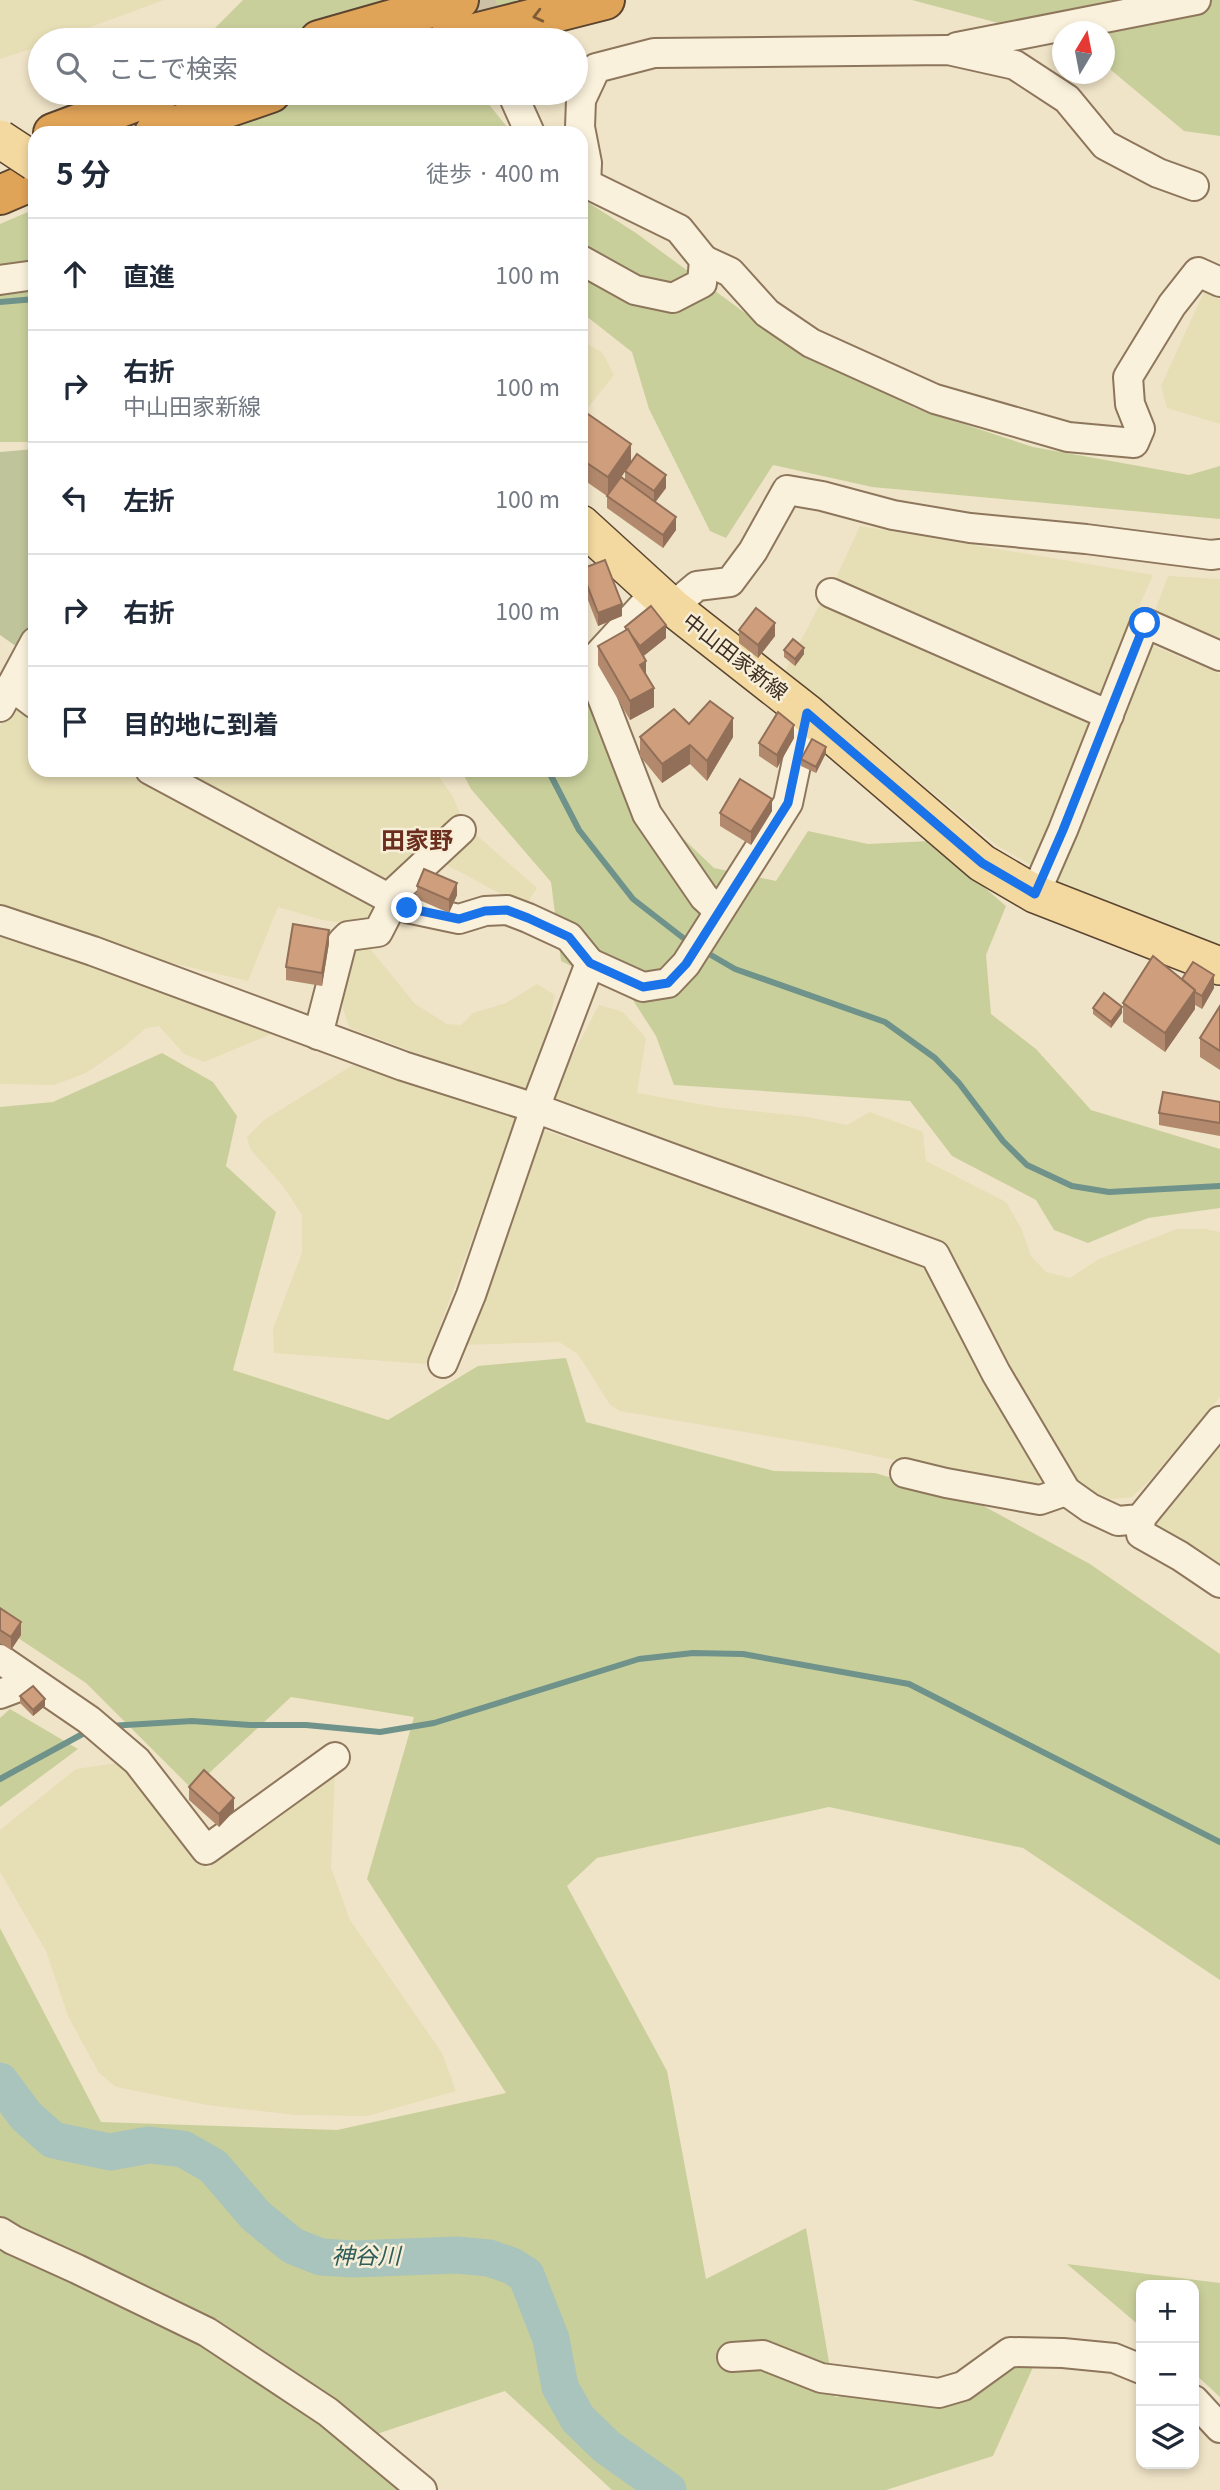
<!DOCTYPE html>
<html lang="ja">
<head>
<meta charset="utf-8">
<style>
  :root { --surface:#fff; --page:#f6f6f7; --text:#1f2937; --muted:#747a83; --line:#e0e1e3 }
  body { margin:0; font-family:Georgia,"Noto Sans JP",serif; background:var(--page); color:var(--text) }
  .controls { position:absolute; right:21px; bottom:21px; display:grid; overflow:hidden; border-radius:14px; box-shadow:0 4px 10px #0003 }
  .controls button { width:63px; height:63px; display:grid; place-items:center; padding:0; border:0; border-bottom:2px solid var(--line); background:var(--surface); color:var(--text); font:35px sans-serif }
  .compass { position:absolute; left:1052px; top:21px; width:63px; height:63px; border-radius:50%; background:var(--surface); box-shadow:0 4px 10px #0003; rotate:10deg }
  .stop { position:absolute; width:21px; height:21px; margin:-16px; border:5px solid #1a73e8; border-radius:50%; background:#fff }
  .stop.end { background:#1a73e8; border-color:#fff; box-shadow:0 2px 7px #0008 }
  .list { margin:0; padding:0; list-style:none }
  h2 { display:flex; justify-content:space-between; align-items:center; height:91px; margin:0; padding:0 28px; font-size:30px }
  h2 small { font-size:23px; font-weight:400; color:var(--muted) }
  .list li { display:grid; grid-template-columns:46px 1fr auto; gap:21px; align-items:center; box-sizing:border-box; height:112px; padding:0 28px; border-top:2px solid var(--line) }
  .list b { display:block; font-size:26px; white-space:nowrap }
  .list p { margin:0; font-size:23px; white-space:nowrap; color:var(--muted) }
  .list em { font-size:23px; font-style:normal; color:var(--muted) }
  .icon { flex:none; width:38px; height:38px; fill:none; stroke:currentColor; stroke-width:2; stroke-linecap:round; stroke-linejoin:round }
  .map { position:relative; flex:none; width:1220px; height:2490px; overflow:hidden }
  .search { position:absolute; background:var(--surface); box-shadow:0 4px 10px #0003; left:28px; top:28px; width:560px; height:77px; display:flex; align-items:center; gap:18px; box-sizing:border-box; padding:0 24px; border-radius:38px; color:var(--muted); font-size:26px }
  .panel { position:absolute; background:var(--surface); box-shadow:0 4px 10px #0003; left:28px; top:126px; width:560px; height:651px; border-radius:21px }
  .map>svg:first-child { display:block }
</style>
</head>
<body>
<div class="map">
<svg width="1220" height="2490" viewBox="0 0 1220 2490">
  <rect width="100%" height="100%" fill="#f0e4c8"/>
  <g fill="#e6deb5">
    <path d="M0,0h164l-109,40h-15v6l-40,13z"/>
    <path d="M1204,292l16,7v125l-53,-16 -6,-22z"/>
    <path d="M581,341l21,11 12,23 -33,41z"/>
    <path d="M860,526l293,49 -55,124 -263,-119z"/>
    <path d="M1168,576l52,3v61l-65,-29z"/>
    <path d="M820,604l273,116 -62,145 -35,-20 -211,-174z"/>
    <path d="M1149,644l71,30v272l-165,-58 -4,-9z"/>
    <path d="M10,704l25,14v52h96l248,136 -11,15 -15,3 -31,-4 -44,-13 -30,74 -119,-28 -129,-49v-178z"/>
    <path d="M179,770h255l18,25 13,30 72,63 -12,19 -100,-54 -34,33z"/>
    <path d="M0,934l75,25 201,73 -72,30 -20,-8 -25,-28 -13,2 -22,19 -38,26 -32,12 -54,-1z"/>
    <path d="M368,946l47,58 32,20 14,1 12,-12 33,-10 31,-19 18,11 -18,84 -11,15 -176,-66 -7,-19 -3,-57z"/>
    <path d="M599,1005l24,7 23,26 -9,55 79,14 92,10 39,8 23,-13 53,20 3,29 80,41 16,28 9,26 15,16 24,6 29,-19 78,-30h28l15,3v165l-71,84 -17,16 -22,2 -32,-14 -17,-23 -117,-212 -391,-149 7,-22z"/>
    <path d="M353,1065l163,54 -90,245 -152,-11 -1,-24 29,-76v-38l-19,-29 -33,-37 -3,-12 17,-17z"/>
    <path d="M543,1130l387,134 113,217 -18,6 -198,-41 -207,-35 -10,-6 -32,-51 -19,-12 -95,3z"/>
    <path d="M1220,1439v131l-68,-45z"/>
    <path d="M118,1763l89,106 128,-98 -4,97 19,52 92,133 14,38 -89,25 -71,-1 -89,-10 -91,-18 -17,-14 -31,-57 -22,-65 -46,-79v-42l76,-61z"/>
  </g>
  <g fill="#c9cf9b">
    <path d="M243,0h273l-12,40h-301z"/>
    <path d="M912,0h308v136l-36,-5 -79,-66 -1,-33 -42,8z"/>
    <path d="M178,93h311l-2,9 25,31h-343z"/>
    <path d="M581,198l55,35 142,104 137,71 118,39 156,28 31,-9v53l-348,-32 -99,-22 -47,73 -16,-7 -61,-122 -17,-57 -51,-40z"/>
    <path d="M35,209v233h-35v-218z"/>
    <path d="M581,667l35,100 52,57 46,44 62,13 32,-50 60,13 62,-3 76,65 -20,49 5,59 45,35 55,61 129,39v59l-72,10 -60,25 -34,-13 -18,-30 -84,-44 -42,-55 -236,-16 -18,-49 -27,-42 -68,-33 -10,-79 -80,-93 -10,-19h120z"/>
    <path d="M162,1053l51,29 24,34 -11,50 50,46 -43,158 155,50 90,-54 88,-8 20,64 188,49 101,2 103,30 112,61 130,90v326l-197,-132 -194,-41 -232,51 -30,28 100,185 39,208 100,-51 29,169 199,-32 -41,91 -107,34h-274l-107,-99 -137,46 41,53h-409v-562l101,194 236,8 169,-37 -139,-214 47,-162 -123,-20 -99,92 -106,-106 -86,-57v-519l53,-5z"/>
    <path d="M10,1709l68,40 -78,58v-89z"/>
    <path d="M1067,2264l153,19v114l-26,-24v-88h-53v42z"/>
  </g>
  <path fill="#bfc49a" d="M35,449v174l-15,26 -20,-14v-183z"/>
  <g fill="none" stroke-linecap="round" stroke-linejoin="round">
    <g stroke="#6f938a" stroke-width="6">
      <path d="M0,302l35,-3"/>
      <path d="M548,770l31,60 54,69 58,45"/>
      <path d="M704,951l31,18 150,53 50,36 24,25 44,58 24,24 45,21 37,6 111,-6"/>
      <path d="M109,1726l83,-5 58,4h56l74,7 54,-9 205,-64 54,-6 50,1 166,30 311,158"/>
      <path d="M0,1779l88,-48"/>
    </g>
    <path stroke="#a9c4bc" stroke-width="37" d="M0,2081l26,35 27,24 57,12 39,-7 34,4 30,17 43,50 37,30 28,11 32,2 103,-4 33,3 23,8 14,9 25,64 9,48 18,32 29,28 61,43"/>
    <path stroke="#ccc0a6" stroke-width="28" stroke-dasharray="28 14" stroke-linecap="butt" d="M481,0l12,40"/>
    <g stroke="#8d765c" stroke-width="32">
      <g id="minor">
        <path d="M957,47l239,-47"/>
        <path d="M512,93l18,40"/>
        <path d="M581,181l98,48 25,31 -2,23 -29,15 -38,-8 -54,-30"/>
        <path d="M586,185l1,-22 -7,-36 1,-27 15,-32 58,-15 294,-3 67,15 52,34 38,46 53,28 36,13"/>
        <path d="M704,260l26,12 37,41 44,30 124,56 133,38 66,6 6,-14 -10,-25 -2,-27 44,-72 26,-33 22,10"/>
        <path d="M0,280l35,-5"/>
        <path d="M656,592l-57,62 -4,11 3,22 49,127 57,83 15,14"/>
        <path d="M831,593l278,122"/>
        <path d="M672,607l25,-21 33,-4 23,-31 34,-61 35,6 71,19 77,13 116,11 125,16 9,-1"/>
        <path d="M11,686l24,18"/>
        <path d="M0,707l35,-65"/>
        <path d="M150,770l257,138 52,11 26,-8 22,-1 21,8 41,19 21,26"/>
        <path d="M1035,894l28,-64 82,-207 75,33"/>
        <path d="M388,898l73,-68"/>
        <path d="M0,920l93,31 310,115 132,42 400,147 61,118 70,118 24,17 28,13 22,-2 80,-98"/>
        <path d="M318,1035l24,-93 6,-6 30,-4 16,-31"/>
        <path d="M443,1363l28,-68 64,-187 55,-145 53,24 25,-4 18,-19 102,-161 19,-90"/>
        <path d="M905,1473l41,10 94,17 26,-9"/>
        <path d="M1140,1519l1,15 39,22 40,27"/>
        <path d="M0,1659l89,61 48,41 69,89 129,-93"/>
        <path d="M0,1694l32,-12"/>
        <path d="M0,2232l13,8 64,29 130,63 121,80 94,78"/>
        <path d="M732,2357l31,-2 58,23 118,15 24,-7 47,-34 53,1 51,5 27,11"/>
        <path d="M1194,2400l26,28"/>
      </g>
    </g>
    <g stroke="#5b4430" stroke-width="40">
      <path id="major" d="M581,524l91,83 135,106 175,150 53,31 185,72"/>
    </g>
    <g stroke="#5b4430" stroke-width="42">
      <g id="highway">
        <path d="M319,40l140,-40"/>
        <path d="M447,40l158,-40"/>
        <path d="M53,133l107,-40"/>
        <path d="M154,133l117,-40"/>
        <path d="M0,195l35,-15"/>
      </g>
    </g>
    <use href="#minor" stroke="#faf1dc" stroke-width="28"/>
    <use href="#major" stroke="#f3d9a0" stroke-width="37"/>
    <use href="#highway" stroke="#e0a458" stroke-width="38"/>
    <g stroke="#5b4430" stroke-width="40" stroke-linecap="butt">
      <path id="major-bridge" d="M0,139l35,23"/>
    </g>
    <use href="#major-bridge" stroke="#f3d9a0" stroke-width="37"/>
  </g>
  <g fill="#b2896c" fill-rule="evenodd">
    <path d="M581,424l50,39 35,25 -11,14 21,28 -13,18 -56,-40v-12l-26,-18zM625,471v10l-4,-3z"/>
    <path d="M581,569l41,47 -24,10 -17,-44z"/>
    <path d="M625,627l41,11 -23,18 3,19 8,32 -24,13 -32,-55v-19l27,-15z"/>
    <path d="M739,630l36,6 -17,22 -19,-15z"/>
    <path d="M784,650l20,4 -9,12 -11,-9z"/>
    <path d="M689,724l44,13 -26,44 -17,-17 -28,19 -22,-27v-19z"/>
    <path d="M794,738l-17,30 -18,-12v-13z"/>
    <path d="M826,753l-10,20 -15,-7v-7z"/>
    <path d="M772,811l-21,34 -31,-19v-13z"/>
    <path d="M417,886l40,9 -8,18 -32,-14z"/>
    <path d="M329,943l-7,43 -36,-6v-13z"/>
    <path d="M1182,979l32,9 -12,21 -7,-4v4l-30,43 -42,-30v-19z"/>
    <path d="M1220,1006v64l-20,-13v-19z"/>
    <path d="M1093,1008l29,5 -11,15 -18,-14z"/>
    <path d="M1220,1102v34l-61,-11v-12z"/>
    <path d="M0,1608l21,27 -10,15 -11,-7z"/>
    <path d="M20,1696l25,10 -12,10 -13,-13z"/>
    <path d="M189,1787l45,24 -15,16 -30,-27z"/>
  </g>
  <g fill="#916f58">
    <path d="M631,444v19l-23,33v-19z"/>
    <path d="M666,475v13l-12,16v-13z"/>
    <path d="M676,517v13l-13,18v-13z"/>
    <path d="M622,604v12l-24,10v-13z"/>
    <path d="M775,623v13l-17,22v-13z"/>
    <path d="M666,625v13l-26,21v-13z"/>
    <path d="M804,648v6l-9,12v-7z"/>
    <path d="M646,661v19l-6,-15z"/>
    <path d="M654,688v19l-24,13v-19z"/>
    <path d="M733,718v19l-26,44v-20z"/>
    <path d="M794,725v13l-17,30v-13z"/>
    <path d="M690,745v19l-28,19v-19z"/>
    <path d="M826,747v6l-10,20v-6z"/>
    <path d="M772,799v12l-21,34v-13z"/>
    <path d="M457,883v12l-8,18v-13z"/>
    <path d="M329,930v13l-7,43v-13z"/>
    <path d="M1214,975v13l-12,21v-13z"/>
    <path d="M1195,990v19l-30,43v-19z"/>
    <path d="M1122,1007v6l-11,15v-6z"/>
    <path d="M21,1622v13l-10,15v-13z"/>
    <path d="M45,1699v7l-12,10v-6z"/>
    <path d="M234,1798v13l-15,16v-13z"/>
  </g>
  <g fill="#cf9f7d" stroke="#916f58" stroke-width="2">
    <path d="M588,414l43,30 -23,33 -27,-18v-35z"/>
    <path d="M637,454l29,21 -12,16 -29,-20z"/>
    <path d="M621,477l55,40 -13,18 -56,-39z"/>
    <path d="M605,560l17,44 -24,9 -17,-44z"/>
    <path d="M651,606l15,19 -26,21 -15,-19z"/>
    <path d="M756,608l19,15 -17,22 -19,-15z"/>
    <path d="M628,629l18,32 -6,4 14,23 -24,13 -32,-55z"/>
    <path d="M793,639l11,9 -9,11 -11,-9z"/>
    <path d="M710,701l23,17 -26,43 -17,-16 -28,19 -22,-27 34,-28 15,15z"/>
    <path d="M778,712l16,13 -17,30 -18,-12z"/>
    <path d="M812,739l14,8 -10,20 -15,-8z"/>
    <path d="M740,779l32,20 -21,33 -31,-19z"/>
    <path d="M424,869l33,14 -8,17 -32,-14z"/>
    <path d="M293,924l36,6 -7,43 -36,-6z"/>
    <path d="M1153,956l42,34 -30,43 -42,-30z"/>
    <path d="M1193,962l21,13 -12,21 -7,-4v-2l-13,-11z"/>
    <path d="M1104,993l18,14 -11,15 -18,-14z"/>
    <path d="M1220,1006v45l-20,-13z"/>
    <path d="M1163,1092l57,10v21l-61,-10z"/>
    <path d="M0,1608l21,14 -10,15 -11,-7z"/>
    <path d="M33,1686l12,13 -12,11 -13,-14z"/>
    <path d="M204,1770l30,28 -15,16 -30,-27z"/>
  </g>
  <defs><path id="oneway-chevron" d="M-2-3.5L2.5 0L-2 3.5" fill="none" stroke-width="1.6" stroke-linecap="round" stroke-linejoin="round" transform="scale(1.75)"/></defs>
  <use stroke="#7e5d36" href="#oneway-chevron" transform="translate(538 16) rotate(166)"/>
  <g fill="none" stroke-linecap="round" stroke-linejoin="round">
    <path stroke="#1a73e8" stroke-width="9" d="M407,908l52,11 26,-8 22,-1 21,8 41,19 21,26 53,24 25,-4 18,-19 102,-161 19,-90 175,150 53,31 28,-64 82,-207"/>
  </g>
  <g text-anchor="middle" stroke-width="5" stroke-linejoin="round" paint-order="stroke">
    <g font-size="21" fill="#3d2e20" stroke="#f7eed8">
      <text transform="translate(735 657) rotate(38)" y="7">中山田家新線</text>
    </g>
    <g font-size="23" font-style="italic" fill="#2f5d5a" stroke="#f7eed8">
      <text x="366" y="2264">神谷川</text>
    </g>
    <g font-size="24" font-weight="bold" fill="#6b2e1e" stroke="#f7eed8">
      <text x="417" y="849">田家野</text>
    </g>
  </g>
</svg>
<div class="controls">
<button>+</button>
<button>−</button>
<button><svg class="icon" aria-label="layers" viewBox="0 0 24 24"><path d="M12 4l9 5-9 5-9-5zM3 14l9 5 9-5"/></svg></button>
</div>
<svg class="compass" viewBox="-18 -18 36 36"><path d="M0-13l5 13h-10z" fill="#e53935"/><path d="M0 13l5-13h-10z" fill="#747a83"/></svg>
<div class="stop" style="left:1145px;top:623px"></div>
<div class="stop end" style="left:407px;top:908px"></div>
<div class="search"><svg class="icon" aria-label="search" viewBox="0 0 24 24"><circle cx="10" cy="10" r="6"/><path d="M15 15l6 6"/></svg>ここで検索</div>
<section class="panel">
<h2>5 分<small>徒歩 · 400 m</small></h2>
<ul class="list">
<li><svg class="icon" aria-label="ahead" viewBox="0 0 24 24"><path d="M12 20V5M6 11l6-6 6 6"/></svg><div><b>直進</b></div><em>100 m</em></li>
<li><svg class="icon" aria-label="right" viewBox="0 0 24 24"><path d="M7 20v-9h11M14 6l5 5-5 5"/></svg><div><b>右折</b><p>中山田家新線</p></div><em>100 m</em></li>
<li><svg class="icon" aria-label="left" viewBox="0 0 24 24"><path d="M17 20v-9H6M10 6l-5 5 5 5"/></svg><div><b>左折</b></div><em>100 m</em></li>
<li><svg class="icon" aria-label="right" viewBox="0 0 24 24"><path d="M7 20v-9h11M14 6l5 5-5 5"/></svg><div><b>右折</b></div><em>100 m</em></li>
<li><svg class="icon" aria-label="arrive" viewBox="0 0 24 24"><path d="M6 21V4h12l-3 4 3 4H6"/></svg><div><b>目的地に到着</b></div></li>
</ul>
</section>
</div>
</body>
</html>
